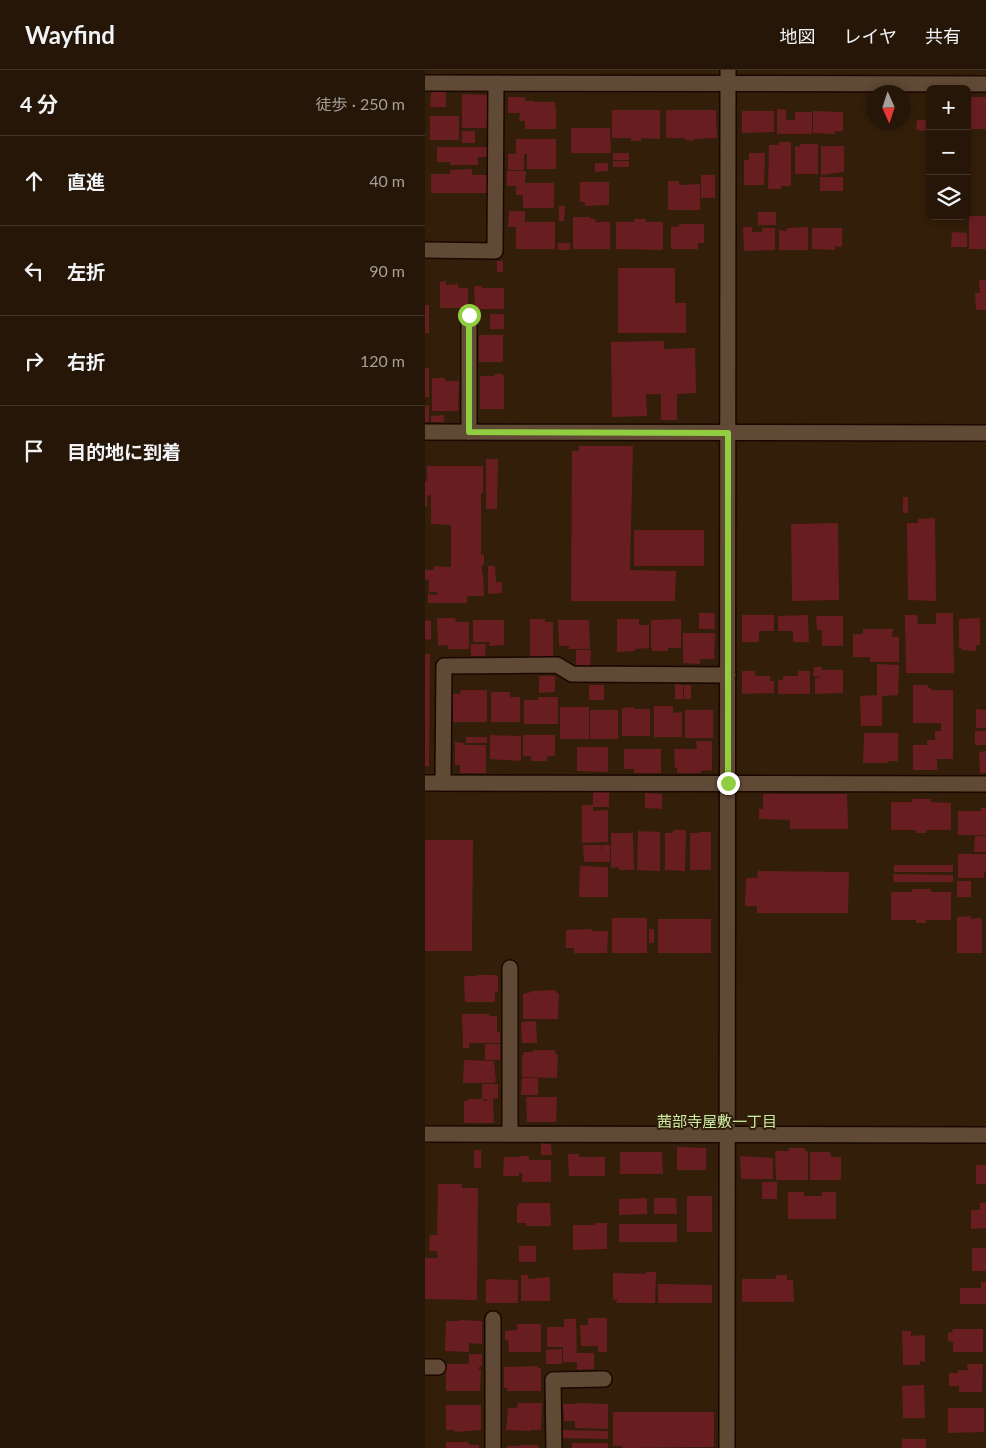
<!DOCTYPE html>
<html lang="ja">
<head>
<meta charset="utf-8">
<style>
  :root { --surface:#261607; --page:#322315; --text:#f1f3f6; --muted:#a49f9b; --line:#423528 }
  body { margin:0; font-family:Lato,"Noto Sans JP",sans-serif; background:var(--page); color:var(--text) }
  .controls { position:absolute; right:15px; top:15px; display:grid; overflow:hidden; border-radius:8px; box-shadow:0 2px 8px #0003 }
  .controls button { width:45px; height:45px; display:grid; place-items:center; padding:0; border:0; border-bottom:1px solid var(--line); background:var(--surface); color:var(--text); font:25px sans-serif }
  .compass { position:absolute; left:441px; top:15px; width:45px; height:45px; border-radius:50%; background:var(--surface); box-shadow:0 2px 8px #0003; rotate:177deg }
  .stop { position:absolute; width:15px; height:15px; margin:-11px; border:4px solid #91cd40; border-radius:50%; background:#fff }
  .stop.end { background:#91cd40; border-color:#fff; box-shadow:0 1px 5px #0008 }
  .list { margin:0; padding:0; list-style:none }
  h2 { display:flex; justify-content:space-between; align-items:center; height:65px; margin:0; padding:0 20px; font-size:21px }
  h2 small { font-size:16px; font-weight:400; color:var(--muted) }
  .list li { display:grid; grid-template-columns:32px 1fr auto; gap:15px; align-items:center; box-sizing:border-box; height:90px; padding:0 20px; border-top:1px solid var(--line) }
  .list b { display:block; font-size:19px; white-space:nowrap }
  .list em { font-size:16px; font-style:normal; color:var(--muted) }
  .icon { flex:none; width:28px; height:28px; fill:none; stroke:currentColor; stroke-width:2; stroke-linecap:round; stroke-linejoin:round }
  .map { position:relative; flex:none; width:561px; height:1378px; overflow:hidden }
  header { display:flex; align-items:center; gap:30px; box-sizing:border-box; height:70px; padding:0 25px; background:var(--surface); border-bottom:1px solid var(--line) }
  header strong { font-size:24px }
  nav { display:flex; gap:28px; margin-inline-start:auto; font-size:18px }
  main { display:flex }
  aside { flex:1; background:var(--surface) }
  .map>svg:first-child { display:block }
</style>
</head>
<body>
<header>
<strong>Wayfind</strong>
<nav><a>地図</a><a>レイヤ</a><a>共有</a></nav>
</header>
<main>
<aside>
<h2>4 分<small>徒歩 · 250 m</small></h2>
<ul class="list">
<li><svg class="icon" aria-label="ahead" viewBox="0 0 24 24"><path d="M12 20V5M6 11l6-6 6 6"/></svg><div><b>直進</b></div><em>40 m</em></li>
<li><svg class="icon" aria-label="left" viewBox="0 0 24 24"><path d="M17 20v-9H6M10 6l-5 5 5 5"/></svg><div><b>左折</b></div><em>90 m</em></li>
<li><svg class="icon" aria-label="right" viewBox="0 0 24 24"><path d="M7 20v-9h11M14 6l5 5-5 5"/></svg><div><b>右折</b></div><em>120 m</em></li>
<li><svg class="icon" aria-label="arrive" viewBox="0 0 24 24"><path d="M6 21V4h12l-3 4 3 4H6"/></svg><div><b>目的地に到着</b></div></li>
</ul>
</aside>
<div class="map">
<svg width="561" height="1378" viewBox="0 0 561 1378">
  <rect width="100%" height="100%" fill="#321e09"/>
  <g fill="#681e21">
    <path d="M6,22h15v15h-16z"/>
    <path d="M37,24l27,1 -1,33h-26z"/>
    <path d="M83,27h17v4h9v1h21v4h1v23h-31v-8h-6l1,-8h-12z"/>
    <path d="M545,27h16v32h-17z"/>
    <path d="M352,39l9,1v10h9v-8h17v22h-35z"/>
    <path d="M187,40h48v29l-19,-1v3h-10v-3h-19z"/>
    <path d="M241,40h50l1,28 -23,1v2l-9,-1 -1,-2h-18z"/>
    <path d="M317,41h32v21l-32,1z"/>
    <path d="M388,41l30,1v19h-8v3l-22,-1z"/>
    <rect x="5" y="46" width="29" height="24"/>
    <path d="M492,50h13v11l-14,-1z"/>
    <path d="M146,58h39l1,25h-40z"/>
    <rect x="37" y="61" width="13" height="12"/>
    <path d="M91,69h40v30h-29v-15h-3v16h-16v-16h8z"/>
    <path d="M354,72h12v44h-10v3h-13l1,-44h10z"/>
    <path d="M375,74h18v30h-23v-28l5,1z"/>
    <path d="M396,76h23v26l-23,3z"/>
    <path d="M12,77h52v10h-11v8h-28v-3h-13z"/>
    <rect x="188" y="83" width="16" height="7"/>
    <path d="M324,83h16l-1,32h-20v-25h5z"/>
    <rect x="188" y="91" width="16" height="6"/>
    <path d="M170,93h13v8l-13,1z"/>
    <path d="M47,99v6h18v18h-59v-19h19v-4z"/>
    <path d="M82,101h19l-1,12h29v25h-31v-13h-7v-9h-9z"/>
    <rect x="276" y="105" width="14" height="23"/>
    <rect x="395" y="107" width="23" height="14"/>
    <path d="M243,111h11v4l21,-1v26h-32z"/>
    <path d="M155,112h29v23l-24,1v-4h-5z"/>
    <path d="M134,136h6l-1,15h-5z"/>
    <path d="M84,141h16v11h30v27h-39v-22h-8z"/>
    <rect x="333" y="142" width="18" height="13"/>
    <rect x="544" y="146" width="17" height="33"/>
    <path d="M148,147h17l1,2h5l-1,3h15v27h-37z"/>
    <path d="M209,149h12v3h17v28l-47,-1v-27h18z"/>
    <path d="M254,154h25v19h-6v6h-27v-22l8,-1z"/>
    <path d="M318,157h9v5h10v-4h13v22l-31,1z"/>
    <path d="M383,157v23h-29v-20l8,1v-3z"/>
    <path d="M387,158h30v19l-7,-1v4l-23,-1z"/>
    <path d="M527,162l15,1v14h-16z"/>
    <rect x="133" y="173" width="12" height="7"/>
    <rect x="72" y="191" width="6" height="11"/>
    <path d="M193,198h57v35h11v30h-68z"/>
    <path d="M554,210h7v30h-10l-1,-17h5z"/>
    <path d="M21,211v4l12,-1v4h10v20h-28v-26z"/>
    <path d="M49,216h8v2h22v21h-29z"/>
    <rect x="0" y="235" width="4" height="28"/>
    <rect x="65" y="244" width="14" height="15"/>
    <rect x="54" y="265" width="24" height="27"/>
    <path d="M239,271v8l31,-1 1,45 -19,1v26h-16v-26h-15l1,22 -35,1 -1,-75z"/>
    <rect x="0" y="298" width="4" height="29"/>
    <path d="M70,304h7l2,2v33h-24v-33h14z"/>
    <path d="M7,308h13v3h14l-1,30h-26z"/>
    <path d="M4,335v17h-4v-16z"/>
    <path d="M19,345v7h-13v-6z"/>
    <path d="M154,376h54l-3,124 46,1 -1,30h-104l1,-150h7z"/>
    <path d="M61,389h12l-1,50h-11z"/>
    <path d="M2,396h56v27h-2v62l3,-1v11h-2v9h1l1,22h-17v7h-39v-9l9,1v-3h-8v-12h-4v-10h9v-4l17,1v-42l-20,-1v-29l-4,1v11h-2v-26h2z"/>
    <rect x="478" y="427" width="5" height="16"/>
    <path d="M510,448l1,83 -28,-1 -1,-77h11v-4z"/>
    <path d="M413,453l1,77 -47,1 -1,-77z"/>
    <rect x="209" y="460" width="70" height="36"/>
    <path d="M63,496h7l1,16h6v11l-14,1z"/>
    <path d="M274,543h15l1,16h-16z"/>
    <path d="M511,543h17l1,60h-48l-1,-58h12l1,9h18z"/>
    <path d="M317,545h32v16h-15v11h-17z"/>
    <path d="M383,545l1,27h-16v-11h-15v-15z"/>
    <path d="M391,546h27v30h-21v-16h-5z"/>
    <path d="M12,548h18l1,4h13v27h-21v-4l-10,1z"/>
    <path d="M555,548v27h-4v6l-14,-1 -1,-2h-2v-29z"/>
    <path d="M105,549h15v3h8v35h-23z"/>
    <path d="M192,549h22v6h10v23l-14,1v2l-18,1z"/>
    <path d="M256,549v29h-13v3h-16v-3h-1v-28z"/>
    <path d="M0,550l6,1v19l-6,-1z"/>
    <path d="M48,550h31v25l-15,1 1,-4h-17z"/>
    <path d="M133,550h31l1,29h-21v-3h-10z"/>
    <path d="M438,559h30l-1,8h7v25h-29v-5h-17v-23h10z"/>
    <path d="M258,563h32l-1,26h-14v5l-17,-1z"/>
    <path d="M46,574h15l-1,12h-14z"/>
    <path d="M151,580h15l-1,15h-14z"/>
    <path d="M0,584h5l-1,112h-4z"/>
    <path d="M452,594l22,1 -1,30 -16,1v30h-21l-1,-30 17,-1z"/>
    <path d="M389,597h8v3h21v23l-28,1v-16l7,-1 -9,-1z"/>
    <path d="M317,601h13v5h15v5h4v12l-32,1z"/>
    <path d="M373,601h12v23h-32v-14h5v-4h15z"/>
    <path d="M114,606h16v16l-16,1z"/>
    <path d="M250,614l8,1v14h-8z"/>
    <rect x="164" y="615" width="15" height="15"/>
    <rect x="259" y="615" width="7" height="14"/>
    <path d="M488,615h15v3h3v2h22v69h-16v11h-24v-25h14v-5h8v-9h6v-8h-28z"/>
    <path d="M36,620h26v32h-34v-28h7z"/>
    <path d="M66,622h19v5h10v25h-29z"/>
    <path d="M113,627h20v27h-34v-24h14z"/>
    <path d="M229,636h19v7l9,-1v25h-28z"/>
    <rect x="135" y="637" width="29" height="32"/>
    <path d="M209,637v2h16v27h-28v-28z"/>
    <path d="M551,639l10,1v18h-10z"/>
    <rect x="165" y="640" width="28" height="29"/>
    <rect x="260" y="640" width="28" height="28"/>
    <rect x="550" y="661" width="11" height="14"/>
    <path d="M439,663h34v28h-10v2h-25z"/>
    <path d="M65,665l31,1v25l-31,-2z"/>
    <path d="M98,665h32v21h-8v5h-16v-5h-8z"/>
    <rect x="41" y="667" width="21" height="6"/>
    <path d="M271,671h16v29l-11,1v2h-24v-5h-2l-1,-19h23z"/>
    <path d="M30,672l10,1v2h21v28h-26v-8h-5z"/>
    <path d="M152,677h31v25l-31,-1z"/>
    <path d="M199,679h37v24h-27v-4h-10z"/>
    <path d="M561,681v22h-6l-1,-21z"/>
    <rect x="168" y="722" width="16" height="15"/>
    <path d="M220,723l17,1v15l-17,-1z"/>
    <path d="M338,724h84l1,35h-58v-9l-31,-1v-10h4z"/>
    <path d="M487,729h19v3l20,1v27h-25v3h-10v-3h-25v-28h21z"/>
    <path d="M157,735h11v6l15,-1v32l-26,1z"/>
    <path d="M556,738h5v27h-28v-24h23z"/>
    <path d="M248,760h13l-1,41 -20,-1v-37h8z"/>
    <path d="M213,761l22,1v39l-23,-1z"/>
    <path d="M274,762h12v38h-21v-37h9z"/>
    <path d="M186,763h22l1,37h-15v-3l-8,1z"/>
    <path d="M550,766h11v16h-12z"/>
    <path d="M0,770h48l-1,111h-47z"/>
    <path d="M158,775h18l1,10v-10h8v17h-26z"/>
    <path d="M533,784h28v18h-2v6h-26z"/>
    <rect x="469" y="795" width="59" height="7"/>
    <path d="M155,796l27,1 1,1v29h-29z"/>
    <path d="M333,801l91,1 -1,41h-91v-7h-12l1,-28h11z"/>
    <path d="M468,804l60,1v7h-59z"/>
    <rect x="532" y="811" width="14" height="16"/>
    <path d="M487,819h19v3h20v28h-25v3h-10v-3h-25v-28h21z"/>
    <path d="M546,846v3l9,-1 2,2v33h-25v-36z"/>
    <rect x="187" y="848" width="35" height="35"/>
    <rect x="233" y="849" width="53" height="34"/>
    <path d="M167,859v2h16l-1,22h-33v-5h-8v-18z"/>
    <rect x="224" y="859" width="5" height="14"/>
    <path d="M52,905h18l3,1v16l-3,-1v11h-30l-1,-26h13z"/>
    <path d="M131,920v3h3l-1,26h-35v-25l8,-2v-1z"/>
    <path d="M37,944h27v2h8v16h3v11h-31v5h-6z"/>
    <path d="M111,951l1,22h-15l-1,-21z"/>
    <rect x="60" y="974" width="15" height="16"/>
    <path d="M108,980h22v4h3l-1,24 -35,-1v-22h2v-3h9z"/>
    <path d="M39,990l30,1 2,20 -2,2h-31z"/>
    <path d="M97,1008h16v17h-17z"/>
    <path d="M57,1014h16v14l-5,1v1l1,23h-30v-22h4v-2h16l-1,2h4v-2h-5z"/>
    <path d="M101,1027h31l-1,25h-29z"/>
    <path d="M116,1073l10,1 1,11h-11z"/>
    <path d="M252,1077l29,1v22h-29z"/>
    <path d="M364,1078h16v3h3v29h-32l-1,-29h13z"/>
    <rect x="49" y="1080" width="7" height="18"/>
    <path d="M195,1082h42l1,22h-43z"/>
    <path d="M385,1082h20l1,5h10v23h-31z"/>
    <path d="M143,1084h11v3h26v19h-36z"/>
    <path d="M94,1086h10v4h22v22h-29v-9h-3v3h-16l1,-19h15z"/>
    <path d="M315,1086l33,2v21h-32z"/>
    <rect x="551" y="1095" width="10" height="19"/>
    <rect x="337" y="1112" width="15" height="17"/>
    <path d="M13,1114h24v4h16l-1,112 -52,-1v-41h13l-1,-7h-8l1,-16h7z"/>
    <path d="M363,1122h16v4h18v-4h14v27h-48z"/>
    <rect x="262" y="1126" width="25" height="36"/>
    <path d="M222,1128v16l-28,1v-16z"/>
    <path d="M229,1128h22l1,16h-23z"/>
    <path d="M94,1133h31l1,23h-25v-3h-9v-17h2z"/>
    <path d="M555,1133h6v25l-15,1v-19h9z"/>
    <path d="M170,1153h12v26l-34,1v-25h22z"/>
    <rect x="194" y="1154" width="58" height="18"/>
    <rect x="94" y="1176" width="17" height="16"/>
    <rect x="547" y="1178" width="14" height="23"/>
    <path d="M221,1202h10l-1,31h-39l1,-4 -4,1v-27l33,1z"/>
    <path d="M96,1205h7v4l22,-2v24h-29z"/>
    <path d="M351,1205h11v5h6l1,22h-52v-23h34z"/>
    <path d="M63,1209l30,1v23h-32v-23z"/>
    <path d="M556,1212h5v22h-26v-16h21z"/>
    <path d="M233,1214l54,1v18h-54z"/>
    <path d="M163,1248h19v34h-9v-6h-17l-1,-21h8z"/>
    <path d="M139,1249h12l1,41v-7h17v16l-17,1v-8h-14v-15h-16v-20h17z"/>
    <path d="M34,1250l23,1v23l-13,-1v9l-24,-1 1,-30h13z"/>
    <path d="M92,1254h24v28h-32l-1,-12h-3v-9l12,-1z"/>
    <path d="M527,1259h31v23h-30v-10l-5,-1v-8l5,-1z"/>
    <path d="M477,1261h9v5l14,-1v27l-5,-1v4h-17z"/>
    <path d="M137,1279v15h-16v-14z"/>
    <path d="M44,1284h13v12l-3,1v3h2l-1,21h-34v-27h23z"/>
    <path d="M542,1294h16l-1,28h-23v-6h-10v-13h9v-3h10z"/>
    <path d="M113,1296v2h3v23h-34v-3h-3v-21z"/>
    <path d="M499,1315l1,33h-22l-1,-32z"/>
    <path d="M93,1333h24l-1,27h-11v1l-24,-1 2,-22h9z"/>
    <path d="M152,1333l31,1v25l-33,-1v-7h-11l-1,-17h14z"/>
    <path d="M21,1335h35v25l-26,2v-2h-9z"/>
    <path d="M523,1338h36v24l-36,1z"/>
    <path d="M188,1342h101v35l-92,1v-2h-9z"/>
    <path d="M138,1360l45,1v8l-45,-1z"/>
    <rect x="477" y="1369" width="24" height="9"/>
    <path d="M21,1372h22l1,3h10v3h-33z"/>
    <rect x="147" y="1373" width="36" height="5"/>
    <path d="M96,1375h17v3h-31v-2h14z"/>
  </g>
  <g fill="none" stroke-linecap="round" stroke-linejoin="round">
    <g stroke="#190700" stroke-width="18">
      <g id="minor">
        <path d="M0,13l561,1"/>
        <path d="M0,180l70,1 1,-168"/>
        <path d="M44,245v117"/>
        <path d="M0,362l561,1"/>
        <path d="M0,713l561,1"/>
        <path d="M18,713l1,-117 113,-1 15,9 156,1"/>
        <path d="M0,1064l561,1"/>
        <path d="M85,1064v-166"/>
        <path d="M0,1297h13"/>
        <path d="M68,1378v-129"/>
        <path d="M129,1378l-1,-68 51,-1"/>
        <path d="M302,1378l1,-1378"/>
      </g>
    </g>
    <use href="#minor" stroke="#614a35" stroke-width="15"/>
  </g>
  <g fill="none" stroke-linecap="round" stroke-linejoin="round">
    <path stroke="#91cd40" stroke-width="6" d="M44,245v117l259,1v350"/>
  </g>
  <g text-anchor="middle" stroke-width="4" stroke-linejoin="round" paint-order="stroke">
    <g font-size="15" fill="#c9eca5" stroke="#321e09">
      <text x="292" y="1057">茜部寺屋敷一丁目</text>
    </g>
  </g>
</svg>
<div class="controls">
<button>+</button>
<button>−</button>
<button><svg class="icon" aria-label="layers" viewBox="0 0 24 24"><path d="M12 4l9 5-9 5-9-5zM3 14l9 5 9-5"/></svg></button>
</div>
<svg class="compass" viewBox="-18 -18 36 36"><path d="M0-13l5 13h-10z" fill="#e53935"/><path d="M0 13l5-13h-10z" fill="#a49f9b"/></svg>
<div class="stop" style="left:44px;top:245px"></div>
<div class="stop end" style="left:303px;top:713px"></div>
</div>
</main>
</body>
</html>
